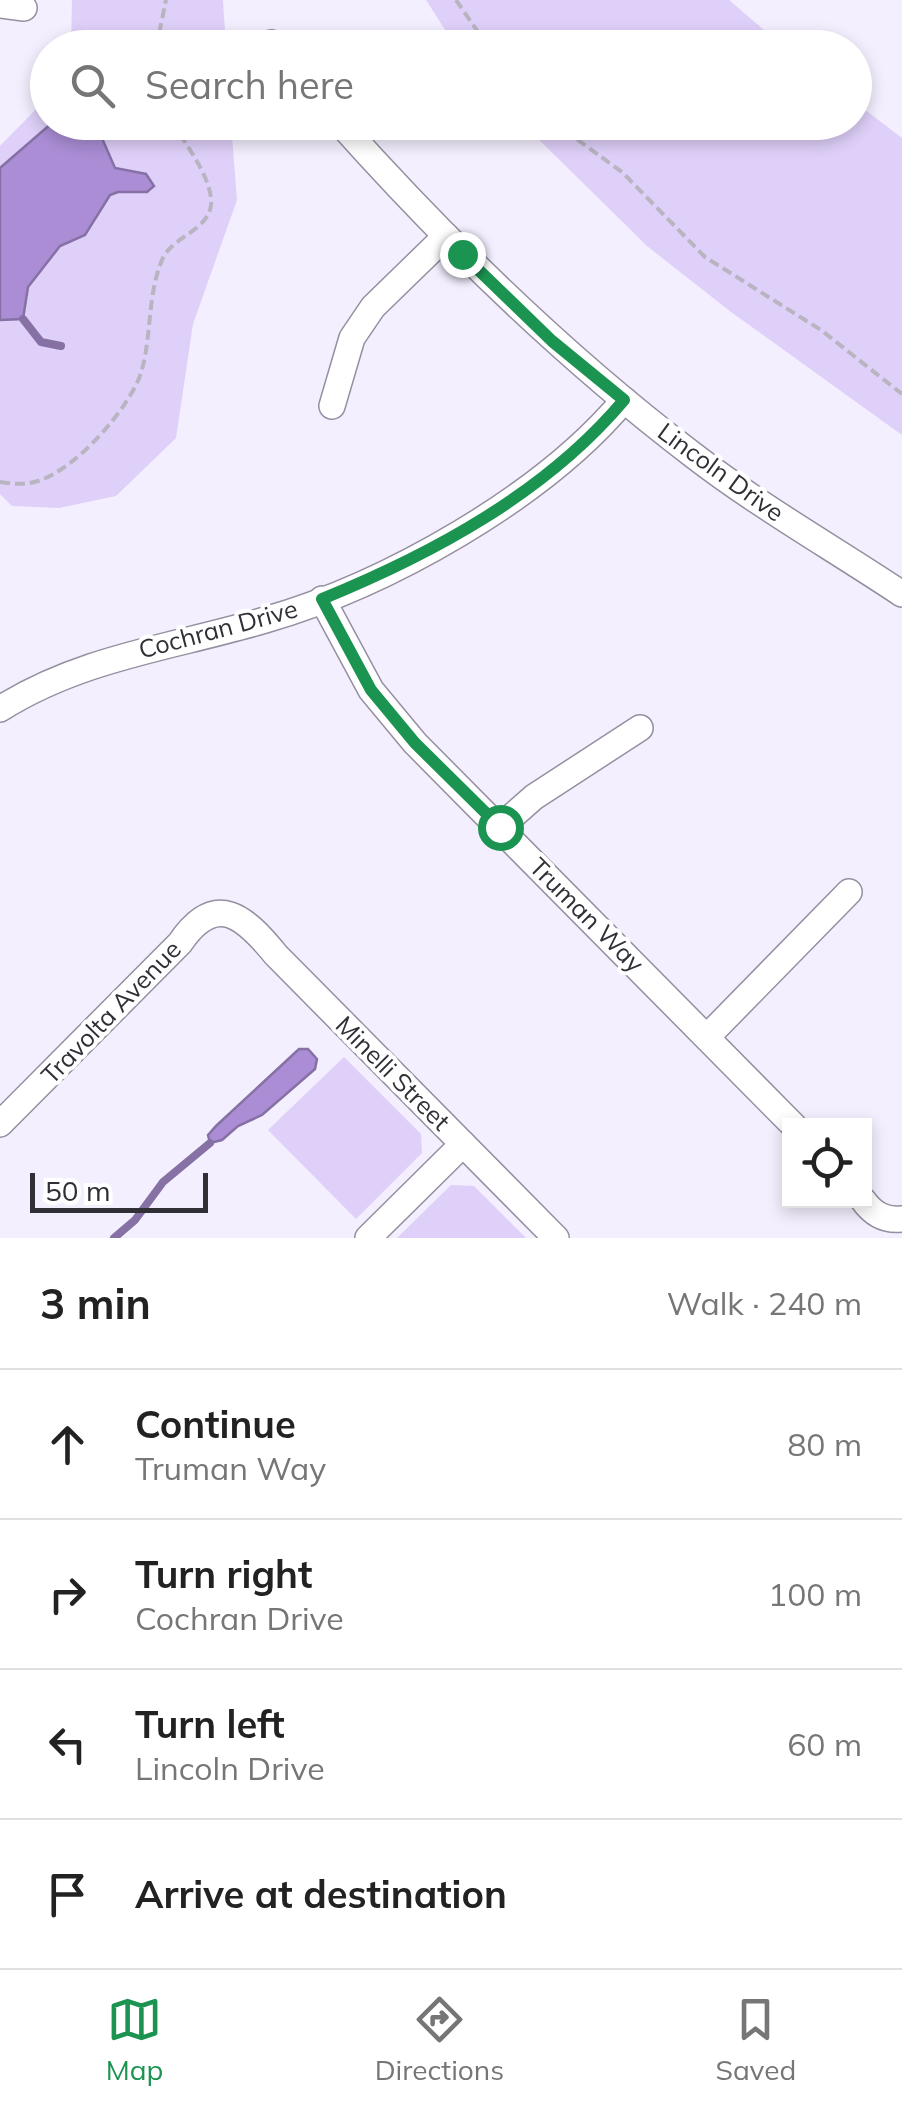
<!DOCTYPE html>
<html lang="en">
<head>
<meta charset="utf-8">
<style>
  :root { --surface:#fff; --page:#f6f6f6; --text:#222; --muted:#767676; --line:#e0e0e0; --accent:#1c9451 }
  body { margin:0; font-family:Mulish,sans-serif; background:var(--page); color:var(--text) }
  .controls { position:absolute; right:30px; bottom:30px; display:grid; overflow:hidden; border-radius:0px; box-shadow:0 5px 15px #0003 }
  .controls button { width:90px; height:90px; display:grid; place-items:center; padding:0; border:0; border-bottom:2px solid var(--line); background:var(--surface); color:var(--text); font:50px sans-serif }
  .scale { position:absolute; left:30px; bottom:25px; width:178px; box-sizing:border-box; padding-left:10px; border:5px solid #312f36; border-top:0; font-size:28px; line-height:35px; white-space:nowrap; color:#312f36; -webkit-text-stroke:8px #fff; paint-order:stroke }
  .stop { position:absolute; width:30px; height:30px; margin:-22px; border:8px solid #1c9451; border-radius:50%; background:#fff }
  .stop.end { background:#1c9451; border-color:#fff; box-shadow:0 2px 10px #0008 }
  .list { margin:0; padding:0; list-style:none }
  h2 { display:flex; justify-content:space-between; align-items:center; height:130px; margin:0; padding:0 40px; font-size:42px }
  h2 small { font-size:32px; font-weight:400; color:var(--muted) }
  .list li { display:grid; grid-template-columns:65px 1fr auto; gap:30px; align-items:center; box-sizing:border-box; height:150px; padding:0 40px; border-top:2px solid var(--line) }
  .list b { display:block; font-size:38px; white-space:nowrap }
  .list p { margin:0; font-size:32px; white-space:nowrap; color:var(--muted) }
  .list em { font-size:32px; font-style:normal; color:var(--muted) }
  .icon { flex:none; width:55px; height:55px; fill:none; stroke:currentColor; stroke-width:2; stroke-linecap:round; stroke-linejoin:round }
  .map { position:relative; flex:none; width:902px; height:1238px; overflow:hidden }
  .search { position:absolute; background:var(--surface); box-shadow:0 5px 15px #0003; left:30px; right:30px; top:30px; height:110px; display:flex; align-items:center; gap:25px; box-sizing:border-box; padding:0 35px; border-radius:55px; color:var(--muted); font-size:38px }
  .sheet { height:730px; background:var(--surface) }
  nav { display:flex; justify-content:space-around; align-items:center; box-sizing:border-box; height:140px; border-top:2px solid var(--line); background:var(--surface); font-size:28px; color:var(--muted) }
  nav a { display:grid; justify-items:center; gap:5px }
  nav .on { color:var(--accent) }
  .map>svg:first-child { display:block }
</style>
</head>
<body>
<div class="map">
<svg width="902" height="1238" viewBox="0 0 902 1238">
  <rect width="100%" height="100%" fill="#f4effe"/>
  <g fill="#dfd0f9">
    <path d="M72,0h151l3,47h-155z"/>
    <path d="M426,0h303l55,47h-328z"/>
    <path d="M47,98l1,24 183,1 6,77 -44,124 -17,114 -60,58 -57,12 -47,-2 -12,-12v-348z"/>
    <path d="M855,102l47,36v297l-171,-123 -84,-66 -125,-123 332,-1z"/>
    <path d="M344,1057l77,77 1,19 -66,66 -88,-89z"/>
    <path d="M451,1185l23,1 52,52h-129z"/>
  </g>
  <g fill="#aa8dd5" stroke="#8671a5" stroke-width="2.5">
    <path d="M53,122l36,1 12,13 14,32 31,6 8,12 -7,6h-29l-8,3 -25,40 -25,11 -32,41 -5,32 -23,1v-152z"/>
    <path d="M299,1049h9l9,10 -2,10 -53,46 -24,11 -16,14 -12,3 -2,-8 8,-9z"/>
  </g>
  <g fill="none" stroke-linecap="round" stroke-linejoin="round">
    <g stroke="#8671a5" stroke-width="8">
      <path d="M23,319l18,23 20,4"/>
      <path d="M114,1238l21,-18 28,-38 47,-39"/>
    </g>
    <g stroke="#958fa0" stroke-width="28">
      <g id="street">
        <path d="M0,5l24,3"/>
        <path d="M271,43l4,5"/>
        <path d="M339,122c109,122 224,234 354,333 66,51 140,93 209,139"/>
        <path d="M332,406l20,-68 21,-31 73,-71"/>
        <path d="M322,599l49,91 44,53 379,383"/>
        <path d="M0,709c82,-52 175,-62 265,-89 122,-35 278,-123 359,-220"/>
        <path d="M500,827l34,-30 106,-69"/>
        <path d="M707,1037l142,-145"/>
        <path d="M0,1124l180,-181c36,-53 65,-26 96,12l280,283"/>
        <path d="M863,1200c10,14 22,21 39,19"/>
        <path d="M368,1238l95,-94"/>
      </g>
    </g>
    <g stroke="#b8b4c0" stroke-width="4" stroke-dasharray="10 5" stroke-linecap="butt">
      <path d="M456,0l33,48"/>
      <path d="M160,48v-19l6,-29"/>
      <path d="M553,122l69,50 83,85 116,73 81,64"/>
      <path d="M0,482c13,2 25,3 38,-1 37,-11 91,-72 103,-108 11,-37 6,-77 21,-113 9,-23 46,-29 49,-55 2,-27 -26,-60 -38,-83"/>
    </g>
    <use href="#street" stroke="#fff" stroke-width="25"/>
  </g>
  <g fill="none" stroke-linecap="round" stroke-linejoin="round">
    <path stroke="#1c9451" stroke-width="12" d="M462,254l90,87 72,59c-78,93 -192,154 -302,199l49,91 44,53 85,84"/>
  </g>
  <g text-anchor="middle" stroke-width="8" stroke-linejoin="round" paint-order="stroke">
    <g font-size="25" fill="#312f36" stroke="#fff">
      <text transform="translate(721 472) rotate(36)" y="9">Lincoln Drive</text>
      <text transform="translate(218 629) rotate(-15)" y="9">Cochran Drive</text>
      <text transform="translate(587 915) rotate(45)" y="9">Truman Way</text>
      <text transform="translate(111 1012) rotate(-46)" y="9">Travolta Avenue</text>
      <text transform="translate(393 1073) rotate(45)" y="9">Minelli Street</text>
    </g>
  </g>
</svg>
<div class="controls">
<button><svg class="icon" aria-label="locate" viewBox="0 0 24 24"><circle cx="12" cy="12" r="6"/><path d="M12 2v4M12 18v4M2 12h4M18 12h4"/></svg></button>
</div>
<div class="scale">50 m</div>
<div class="stop" style="left:500px;top:827px"></div>
<div class="stop end" style="left:462px;top:254px"></div>
<div class="search"><svg class="icon" aria-label="search" viewBox="0 0 24 24"><circle cx="10" cy="10" r="6"/><path d="M15 15l6 6"/></svg>Search here</div>
</div>
<section class="sheet">
<h2>3 min<small>Walk · 240 m</small></h2>
<ul class="list">
<li><svg class="icon" aria-label="ahead" viewBox="0 0 24 24"><path d="M12 20V5M6 11l6-6 6 6"/></svg><div><b>Continue</b><p>Truman Way</p></div><em>80 m</em></li>
<li><svg class="icon" aria-label="right" viewBox="0 0 24 24"><path d="M7 20v-9h11M14 6l5 5-5 5"/></svg><div><b>Turn right</b><p>Cochran Drive</p></div><em>100 m</em></li>
<li><svg class="icon" aria-label="left" viewBox="0 0 24 24"><path d="M17 20v-9H6M10 6l-5 5 5 5"/></svg><div><b>Turn left</b><p>Lincoln Drive</p></div><em>60 m</em></li>
<li><svg class="icon" aria-label="arrive" viewBox="0 0 24 24"><path d="M6 21V4h12l-3 4 3 4H6"/></svg><div><b>Arrive at destination</b></div></li>
</ul>
</section>
<nav>
<a class="on"><svg class="icon" aria-label="map" viewBox="0 0 24 24"><path d="M3 6l6-2 6 2 6-2v14l-6 2-6-2-6 2zM9 4v14M15 6v14"/></svg>Map</a>
<a><svg class="icon" aria-label="directions" viewBox="0 0 24 24"><path d="M12 3l9 9-9 9-9-9zM9 14v-3h6M13 9l2 2-2 2"/></svg>Directions</a>
<a><svg class="icon" aria-label="saved" viewBox="0 0 24 24"><path d="M7 4h10v16l-5-4-5 4z"/></svg>Saved</a>
</nav>
</body>
</html>
